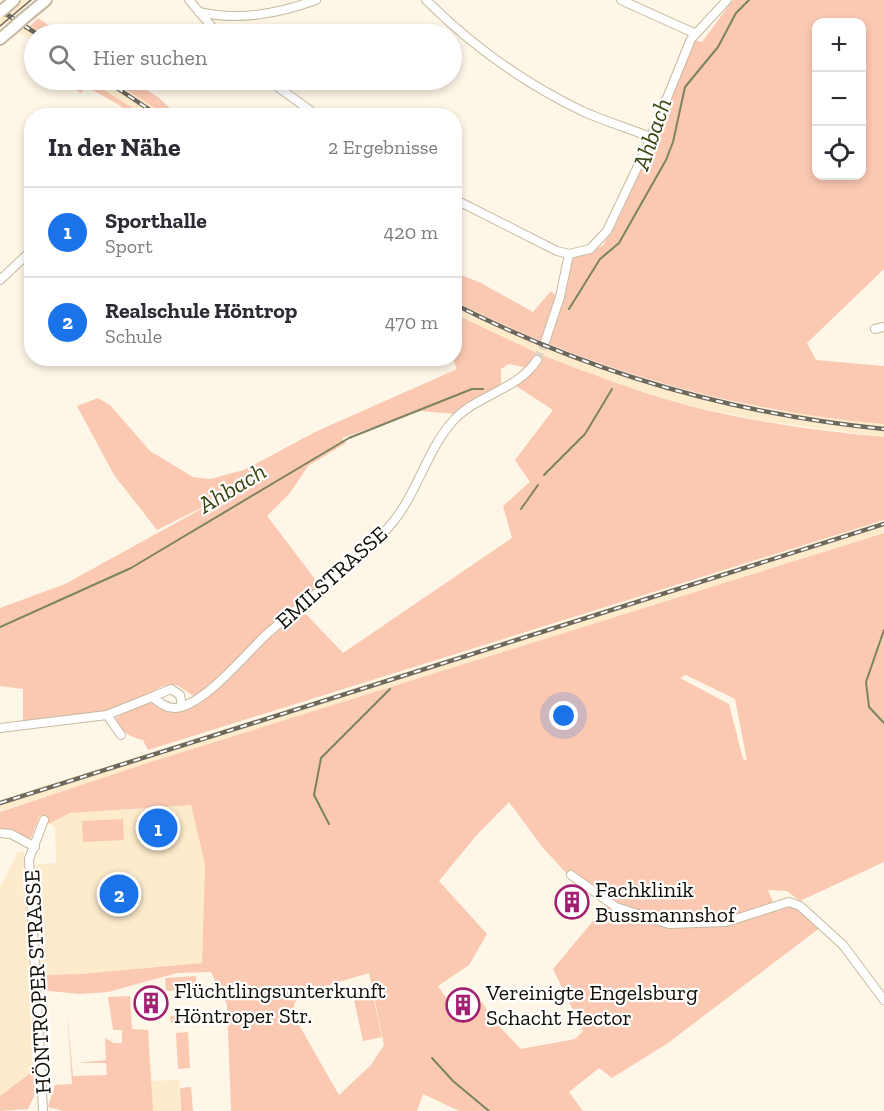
<!DOCTYPE html>
<html lang="de">
<head>
<meta charset="utf-8">
<style>
  :root { --surface:#fff; --page:#f2f2f3; --text:#2b2b33; --muted:#7c7c81; --line:#e1e1e2; --accent:#1a73e8 }
  body { margin:0; font-family:"Zilla Slab",serif; background:var(--page); color:var(--text) }
  .controls { position:absolute; right:18px; top:18px; display:grid; overflow:hidden; border-radius:12px; box-shadow:0 3px 9px #0003 }
  .controls button { width:54px; height:54px; display:grid; place-items:center; padding:0; border:0; border-bottom:2px solid var(--line); background:var(--surface); color:var(--text); font:30px sans-serif }
  .you { position:absolute; left:564px; top:716px; width:21px; height:21px; margin:-15px; border:4px solid #fff; border-radius:50%; background:#1a73e8; box-shadow:0 0 0 9px #1a73e833 }
  .badge { display:grid; place-items:center; width:39px; height:39px; border-radius:50%; background:var(--accent); color:#fff; font-size:20px; font-weight:700 }
  .pin { position:absolute; translate:-50% -50%; border:3px solid #fff; box-shadow:0 2px 6px #0006 }
  .list { margin:0; padding:0; list-style:none }
  h2 { display:flex; justify-content:space-between; align-items:center; height:78px; margin:0; padding:0 24px; font-size:26px }
  h2 small { font-size:20px; font-weight:400; color:var(--muted) }
  .list li { display:grid; grid-template-columns:39px 1fr auto; gap:18px; align-items:center; box-sizing:border-box; height:90px; padding:0 24px; border-top:2px solid var(--line) }
  .list b { display:block; font-size:22px; white-space:nowrap }
  .list p { margin:0; font-size:20px; white-space:nowrap; color:var(--muted) }
  .list em { font-size:20px; font-style:normal; color:var(--muted) }
  .icon { flex:none; width:33px; height:33px; fill:none; stroke:currentColor; stroke-width:2; stroke-linecap:round; stroke-linejoin:round }
  .map { position:relative; flex:none; width:884px; height:1111px; overflow:hidden }
  .search { position:absolute; background:var(--surface); box-shadow:0 3px 9px #0003; left:24px; top:24px; width:438px; height:66px; display:flex; align-items:center; gap:15px; box-sizing:border-box; padding:0 21px; border-radius:33px; color:var(--muted); font-size:22px }
  .panel { position:absolute; background:var(--surface); box-shadow:0 3px 9px #0003; left:24px; top:108px; width:438px; height:258px; border-radius:24px }
  .map>svg:first-child { display:block }
</style>
</head>
<body>
<div class="map">
<svg width="884" height="1111" viewBox="0 0 884 1111">
  <rect width="100%" height="100%" fill="#fef6e7"/>
  <g fill="#fdebcb">
    <path d="M23,0h10l-18,15 29,19h-10v8l-28,-19 -6,5v-23l10,6z"/>
    <path d="M88,80h23l55,35h-22z"/>
    <path d="M455,301l91,43 68,26 56,17 94,22 120,15v13l-121,-16 -72,-15 -66,-20 -86,-32 -84,-40z"/>
    <path d="M884,521l-1,12 -883,278v-11z"/>
    <path d="M191,805l14,59 -3,99 -122,11 -42,1 -5,-110 23,-2 -1,-36 -6,-3 21,-11z"/>
    <path d="M18,852h6l9,219 -33,25v-209z"/>
    <path d="M179,1080l1,31h-49l-2,-29z"/>
  </g>
  <g fill="#fbc9b2" fill-rule="evenodd">
    <path d="M733,0h151v269l-77,74 9,17 68,6v58c-151,-13 -294,-54 -429,-123l-1,-29 27,11 52,29 18,-21 11,11 11,-44 17,-5 13,-8 12,-19 41,-89 38,-97 8,2zM816,22h46v154h-46z"/>
    <path d="M38,18l23,16h-17l-14,-8z"/>
    <path d="M63,80h25l56,35h-20l-3,-9 -36,-20 -4,7 -18,-10z"/>
    <path d="M111,80h19l28,17 19,18h-11z"/>
    <path d="M455,314l82,39 -10,15 -18,-4 -8,5v14l-8,7 -38,24 -34,-3 -79,27 4,5 -38,23 -18,27 -23,23 54,71 -126,110 -18,-12 -14,1 -52,27 -88,8v-32l-23,-3v-78l65,-24 158,-87 -66,33 -43,-55 -37,-69 21,-8 12,7 40,46 43,26 17,2 34,-9 71,-38 142,-63 -4,-10z"/>
    <path d="M539,354c50,19 99,38 151,52 64,16 129,25 194,31v83l-736,230 -5,-10c-14,-3 -22,-9 -28,-21 9,-6 28,-20 39,-16 10,3 16,7 27,9l49,-39 72,-63 41,43 169,-115 -9,-32 27,-24 -15,-22 38,-50 -40,-26 20,-11z"/>
    <path d="M884,533v329l-84,39 -13,-10 -19,-1 6,14c-58,20 -84,20 -144,11 61,21 100,8 159,-10l11,4 21,18 -153,116 -56,35 -13,-10 -30,24 14,19h-124l-36,-17 -6,17h-186l-4,-106 -16,-33 -34,1 -69,19 -28,2 -41,-4 -1,-15 42,-1 122,-11 3,-99 -14,-59 -121,8 -21,11 -9,-9 -9,23 -4,2 -21,-11 -6,1v-18l151,-50zM686,675l49,24 12,62 -4,-2 -14,-55 -49,-26zM509,802l34,46 25,27 39,29 -54,65 30,62 -8,8 -54,10 -29,-30 -10,-17 -23,15 -21,-31 31,-21 18,-31 -48,-53 36,-44zM369,973l15,72 -13,20 -32,30 -44,-77 -1,-14 9,-11z"/>
    <path d="M123,819l1,21 -41,2 -1,-21z"/>
    <path d="M196,976v13l-30,2 -1,-13z"/>
    <path d="M130,996l2,33 16,1 5,81h-90l-15,-4 7,-22 17,-1 -5,-73 6,65 34,-1 -1,-12h-30l30,-3 -1,-22 9,5h8v-13h-9l-5,-33z"/>
    <path d="M373,996l9,41 -19,4 -9,-41z"/>
    <path d="M207,1014l-1,7 -35,2 -1,-7z"/>
    <path d="M188,1032l2,36 -12,1 -2,-36z"/>
    <path d="M33,1071l3,21 -8,17 -28,2v-15z"/>
    <path d="M191,1087l2,24h-12l-1,-23z"/>
  </g>
  <g fill="none" stroke-linecap="round" stroke-linejoin="round">
    <g stroke="#7b835f" stroke-width="2">
      <path d="M569,309l31,-50 19,-16 47,-83 7,-18 12,-55 33,-40 18,-34 13,-13"/>
      <path d="M544,475l41,-41 27,-45"/>
      <path d="M521,509l17,-24"/>
      <path d="M0,627l131,-59 218,-130 123,-49h11"/>
      <path d="M884,630l-18,52 3,25 15,16"/>
      <path d="M329,824l-15,-29 7,-37 69,-69"/>
      <path d="M432,1058l21,23 36,30"/>
    </g>
    <path stroke="#dbd3c5" stroke-width="8" stroke-dasharray="8 4" stroke-linecap="butt" d="M537,360l8,-18"/>
    <g stroke="#c6b9a1" stroke-width="10">
      <g id="street">
        <path d="M189,0l29,34"/>
        <path d="M426,0c46,46 98,83 156,111 22,10 46,17 68,26"/>
        <path d="M621,0l73,33"/>
        <path d="M199,12c40,9 78,2 117,-12"/>
        <path d="M268,80l50,36"/>
        <path d="M454,199l103,52 12,3"/>
        <path d="M0,280l32,-30"/>
        <path d="M875,329l9,-2"/>
        <path d="M545,342l15,-45 9,-43 21,-5 17,-18 40,-84 44,-108 36,-39"/>
        <path d="M152,697l19,-8 9,6 2,11"/>
        <path d="M107,715l14,20"/>
        <path d="M0,728l107,-13 45,-18c7,5 15,12 24,11 30,-4 69,-54 91,-74 42,-37 91,-69 126,-112 25,-31 34,-72 60,-101 23,-26 65,-31 84,-61"/>
        <path d="M0,833l11,1 24,13"/>
        <path d="M571,875l45,32 53,17 57,-2 63,-20 11,4 43,39 41,55"/>
        <path d="M43,1111l-14,-252 15,-39"/>
      </g>
    </g>
    <g stroke="#c6b9a1" stroke-width="14">
      <g id="secondary">
        <path d="M5,8l9,-8"/>
        <path d="M23,19l23,-19"/>
        <path d="M0,39l13,-11"/>
      </g>
    </g>
    <use href="#street" stroke="#fff" stroke-width="8"/>
    <use href="#secondary" stroke="#fff" stroke-width="10"/>
    <path stroke="#6d675c" stroke-width="1.5" d="M0,26l31,-26"/>
    <g stroke="#6d675c" stroke-width="4.5">
      <g id="rail">
        <path d="M0,10l37,24"/>
        <path d="M105,80l54,36"/>
        <path d="M454,304c136,69 279,110 430,125"/>
        <path d="M0,803l884,-279"/>
      </g>
    </g>
    <use href="#rail" stroke="#fff" stroke-width="2" stroke-dasharray="7" stroke-linecap="butt"/>
    <g stroke="#c6b9a1" stroke-width="14" stroke-linecap="butt">
      <g id="secondary-bridge">
        <path d="M0,12l5,-4"/>
        <path d="M13,28l10,-9"/>
      </g>
    </g>
    <use href="#secondary-bridge" stroke="#fff" stroke-width="10"/>
  </g>
  <defs>
    <g id="building-ring" transform="scale(1.725)"><circle r="9.5" fill="#fff" stroke="#a22071" stroke-width="1.5"/><path d="M-4-6H4V6H1V3H-1V6H-4ZM-2.5-4.3h1.7v1.8h-1.7ZM.8-4.3h1.7v1.8H.8ZM-2.5-1h1.7V.8h-1.7ZM.8-1h1.7V.8H.8Z" fill="#a22071"/></g>
  </defs>
  <g fill-rule="evenodd">
    <use href="#building-ring" x="572" y="902"/>
    <use href="#building-ring" x="151" y="1003"/>
    <use href="#building-ring" x="463" y="1005"/>
  </g>
  <g text-anchor="middle" stroke-width="4.5" stroke-linejoin="round" paint-order="stroke">
    <g font-size="22" fill="#130f06" stroke="#fff">
      <text transform="translate(331 577) rotate(-42)" y="8">EMILSTRASSE</text>
      <text transform="translate(37 982) rotate(-93)" y="8">HÖNTROPER STRASSE</text>
    </g>
    <g font-size="22" fill="#130f06" stroke="#fff" text-anchor="start">
      <text x="595" y="897">Fachklinik<tspan x="595" dy="25">Bussmannshof</tspan></text>
      <text x="174" y="998">Flüchtlingsunterkunft<tspan x="174" dy="25">Höntroper Str.</tspan></text>
      <text x="486" y="1000">Vereinigte Engelsburg<tspan x="486" dy="25">Schacht Hector</tspan></text>
    </g>
    <g font-size="24" font-style="italic" fill="#39440d" stroke="#fff">
      <text transform="translate(652 134) rotate(-71)" y="8">Ahbach</text>
      <text transform="translate(232 488) rotate(-31)" y="8">Ahbach</text>
    </g>
  </g>
</svg>
<div class="controls">
<button>+</button>
<button>−</button>
<button><svg class="icon" aria-label="locate" viewBox="0 0 24 24"><circle cx="12" cy="12" r="6"/><path d="M12 2v4M12 18v4M2 12h4M18 12h4"/></svg></button>
</div>
<div class="you"></div>
<div class="pin badge" style="left:158px;top:828px">1</div>
<div class="pin badge" style="left:119px;top:894px">2</div>
<div class="search"><svg class="icon" aria-label="search" viewBox="0 0 24 24"><circle cx="10" cy="10" r="6"/><path d="M15 15l6 6"/></svg>Hier suchen</div>
<section class="panel">
<h2>In der Nähe<small>2 Ergebnisse</small></h2>
<ul class="list">
<li><span class="badge">1</span><div><b>Sporthalle</b><p>Sport</p></div><em>420 m</em></li>
<li><span class="badge">2</span><div><b>Realschule Höntrop</b><p>Schule</p></div><em>470 m</em></li>
</ul>
</section>
</div>
</body>
</html>
